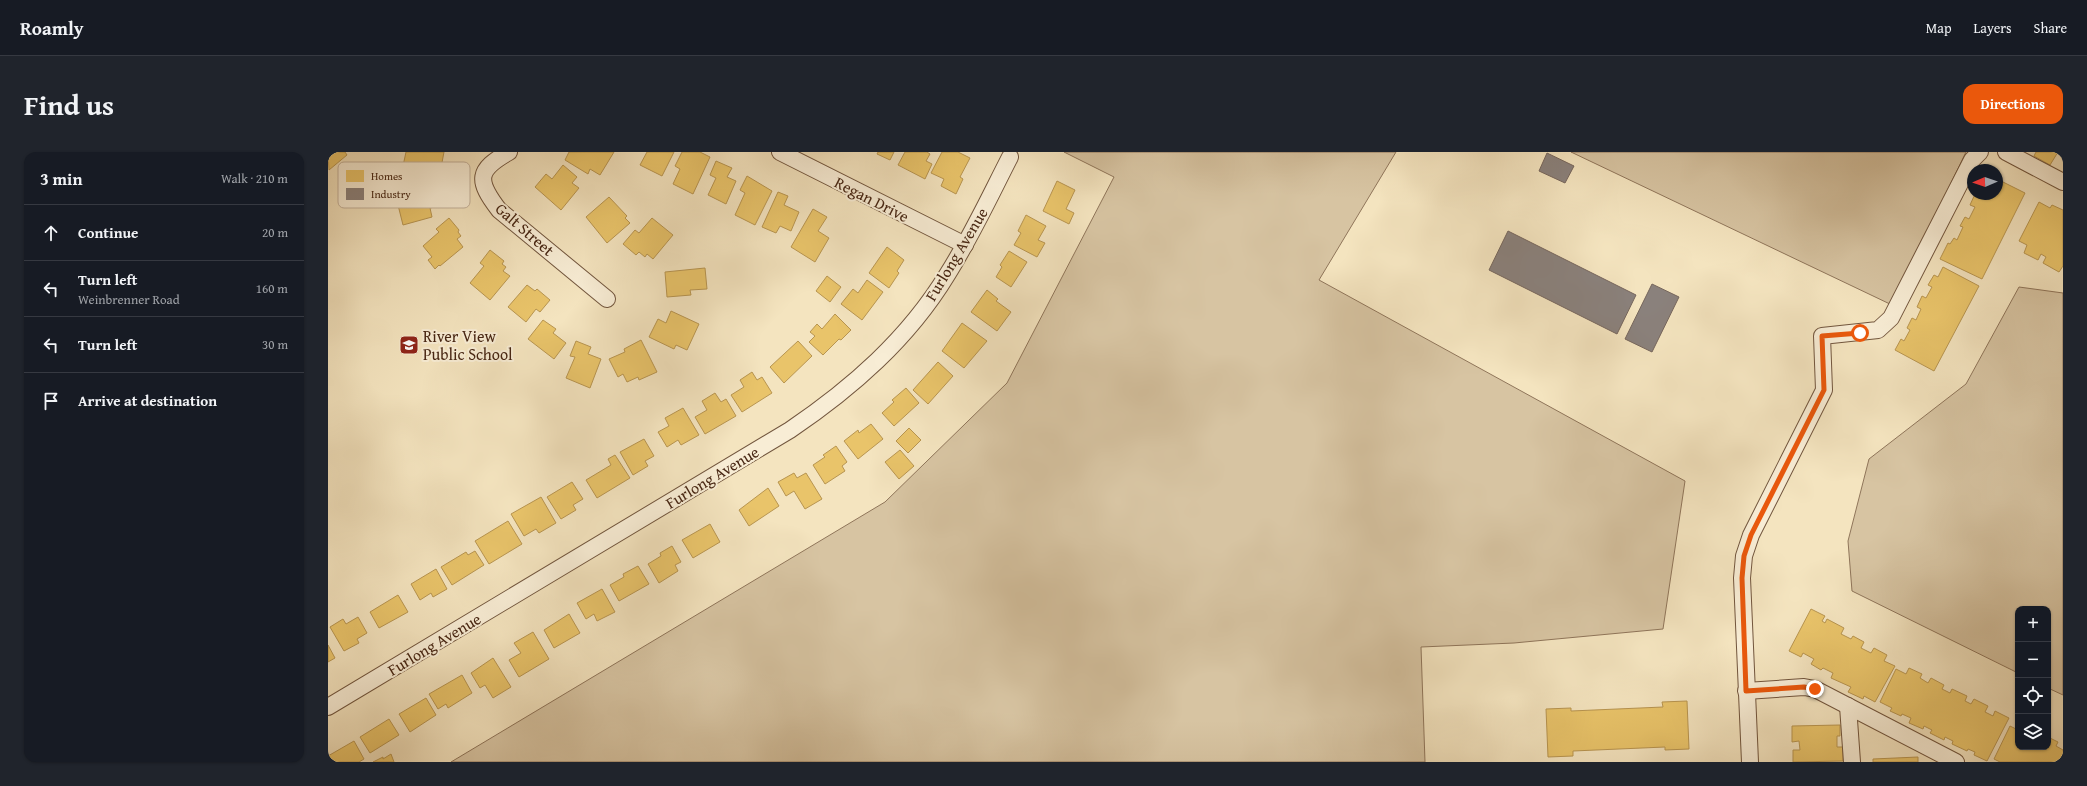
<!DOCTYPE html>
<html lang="en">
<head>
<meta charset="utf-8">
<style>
  :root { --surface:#171b24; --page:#20242c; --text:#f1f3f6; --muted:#9ea1a6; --line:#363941; --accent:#ea580c }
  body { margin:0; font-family:"Gentium Book Plus",serif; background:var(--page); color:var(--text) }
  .controls { position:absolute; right:12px; bottom:12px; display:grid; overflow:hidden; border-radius:8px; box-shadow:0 1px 3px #0004 }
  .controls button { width:36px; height:36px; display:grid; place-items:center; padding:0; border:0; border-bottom:1px solid var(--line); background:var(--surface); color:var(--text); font:20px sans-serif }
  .compass { position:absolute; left:1639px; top:12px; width:36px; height:36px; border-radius:50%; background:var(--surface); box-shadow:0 1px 3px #0004; rotate:268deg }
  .stop { position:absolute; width:12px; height:12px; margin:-9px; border:3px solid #ea580c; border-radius:50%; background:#fff }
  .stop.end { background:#ea580c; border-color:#fff; box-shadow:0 1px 4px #0008 }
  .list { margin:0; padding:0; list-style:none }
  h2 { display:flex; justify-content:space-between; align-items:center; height:52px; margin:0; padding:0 16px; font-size:17px }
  h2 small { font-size:13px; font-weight:400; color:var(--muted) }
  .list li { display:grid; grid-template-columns:26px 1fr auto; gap:12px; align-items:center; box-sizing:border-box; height:56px; padding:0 16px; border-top:1px solid var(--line) }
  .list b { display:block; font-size:15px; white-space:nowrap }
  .list p { margin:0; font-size:13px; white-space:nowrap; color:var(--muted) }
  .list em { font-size:13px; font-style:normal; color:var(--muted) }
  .icon { flex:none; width:22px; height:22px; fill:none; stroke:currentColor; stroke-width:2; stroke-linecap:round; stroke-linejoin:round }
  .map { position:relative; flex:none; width:1735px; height:610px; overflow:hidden; border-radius:12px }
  header { display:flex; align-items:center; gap:24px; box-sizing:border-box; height:56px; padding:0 20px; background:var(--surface); border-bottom:1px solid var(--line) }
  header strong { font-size:19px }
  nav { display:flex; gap:22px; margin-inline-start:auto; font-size:14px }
  .intro { display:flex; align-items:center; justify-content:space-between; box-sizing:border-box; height:96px; padding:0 24px }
  h1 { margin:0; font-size:28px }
  .button { padding:10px 18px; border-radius:12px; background:var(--accent); color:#fff; font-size:14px; font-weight:700 }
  main { display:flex; gap:24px; padding:0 24px }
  aside { flex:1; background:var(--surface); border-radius:12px; box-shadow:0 1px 3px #0004 }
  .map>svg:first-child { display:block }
</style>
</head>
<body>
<header>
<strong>Roamly</strong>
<nav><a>Map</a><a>Layers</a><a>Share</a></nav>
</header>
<div class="intro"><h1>Find us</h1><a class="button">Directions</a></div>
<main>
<aside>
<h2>3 min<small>Walk · 210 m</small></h2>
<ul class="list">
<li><svg class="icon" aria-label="ahead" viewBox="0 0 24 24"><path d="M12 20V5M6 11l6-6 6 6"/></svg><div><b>Continue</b></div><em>20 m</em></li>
<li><svg class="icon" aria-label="left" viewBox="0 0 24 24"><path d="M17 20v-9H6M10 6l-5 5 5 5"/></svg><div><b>Turn left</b><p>Weinbrenner Road</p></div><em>160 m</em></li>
<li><svg class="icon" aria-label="left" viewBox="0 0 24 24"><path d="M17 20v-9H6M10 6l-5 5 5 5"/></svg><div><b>Turn left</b></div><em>30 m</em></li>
<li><svg class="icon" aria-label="arrive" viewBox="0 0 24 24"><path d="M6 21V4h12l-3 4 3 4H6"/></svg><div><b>Arrive at destination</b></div></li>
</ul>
</aside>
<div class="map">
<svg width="1735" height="610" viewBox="0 0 1735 610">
  <rect width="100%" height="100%" fill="#f4e4bf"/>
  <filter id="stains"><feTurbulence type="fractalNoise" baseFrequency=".005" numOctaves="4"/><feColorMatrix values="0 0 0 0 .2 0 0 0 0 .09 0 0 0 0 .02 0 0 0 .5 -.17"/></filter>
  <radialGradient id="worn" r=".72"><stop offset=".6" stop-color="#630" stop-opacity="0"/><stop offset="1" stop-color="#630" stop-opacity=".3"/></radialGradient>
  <g fill="#d7c4a2" stroke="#8f755a">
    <path d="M736,0h332l-77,128 366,201 -22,148 -149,14 -93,4 4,115h-974l434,-260 122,-119 107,-206z"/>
    <path d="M1243,0h395l-74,153z"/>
    <path d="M1691,135l44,6v402l-15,-7v-79h-30v64l-166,-82 -4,-50 21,-82 97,-75z"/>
  </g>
  <g fill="#e9c46a" stroke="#b89550">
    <path d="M0,0h17l2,3 -18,15z"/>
    <path d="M78,0h38l-4,21 -37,-7z"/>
    <path d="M241,0h45l-14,23 -10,-6 -2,5 -23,-14z"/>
    <path d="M319,0h27l-12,24 -22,-11z"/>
    <path d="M354,0h18l10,5 -17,37 -20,-10 7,-15 -5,-3z"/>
    <path d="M550,0h16l-4,8 -13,-6z"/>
    <path d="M577,0h22l3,2 -4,7 6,3 -7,15 -27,-14z"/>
    <path d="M614,0h16l12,6 -10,19 3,2 -7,15 -15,-8 3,-7 -13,-6z"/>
    <path d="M1708,0h22l-8,13 -16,-9z"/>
    <path d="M388,9l16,7 -5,9 9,4 -10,23 -18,-9 8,-17 -6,-3z"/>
    <path d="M235,13l14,12 -5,6 7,5 -18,22 -26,-23 11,-13 6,5z"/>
    <path d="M419,24l25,15 -17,34 -20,-10 10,-22 -5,-3z"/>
    <path d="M1669,27l28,14 -43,86 -42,-20 8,-16 2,1 4,-6 3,2 6,-13 -3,-1 5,-9 4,2 6,-12 -5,-2 5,-11 4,2 1,-2h17z"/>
    <path d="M729,29l18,9 -9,19 8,4 -5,11 -26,-13z"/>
    <path d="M107,30l4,18 -5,1 1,6 -5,1 2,9 -29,8 -7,-28 21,-6 -1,-4z"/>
    <path d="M450,40l10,4 -4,9 15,7 -8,19 -11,-5 -4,7 -14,-6z"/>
    <path d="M281,45l18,19 -2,2 5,5 -23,20 -21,-26z"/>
    <path d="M1711,50l11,6 2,-3 11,5v56l-4,6 -16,-9 3,-6 -5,-3 -3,6 -14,-7 3,-8 -8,-4z"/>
    <path d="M485,57l14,8 -9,14 11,7 -14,24 -24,-15z"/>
    <path d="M698,63l20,11 -8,14 7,3 -8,14 -23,-12 7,-12 -3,-2z"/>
    <path d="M121,66l10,12 -1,2 3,4 -4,3 6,8 -23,19 -1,-1 -4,4 -7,-9 4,-3 -9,-11 16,-14 -3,-3z"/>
    <path d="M324,66l21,17 -20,24 -6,-5 -2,3 -6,-5 -3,3 -13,-11 12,-14 4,3z"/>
    <path d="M559,95l17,13 -7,11 2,2 -10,15 -20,-15z"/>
    <path d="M162,98l14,11 -2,3 4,3 -3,4 7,5 -20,24 -20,-17 14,-17 -4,-3z"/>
    <path d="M681,99l18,11 -16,25 -15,-10 6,-10 -2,-2z"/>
    <path d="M1615,115l36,19 -45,85 -39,-21 6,-11 3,2 6,-11 -3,-2 5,-10 4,2 5,-11 -4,-2 5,-11 4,2 6,-11 -4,-2 6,-10 4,2z"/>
    <path d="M377,116l2,21 -17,1 1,5 -24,2 -2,-25z"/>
    <path d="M499,124l14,11 -11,15 -14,-11z"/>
    <path d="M539,128l16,12 -21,28 -21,-16 12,-15 5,4z"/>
    <path d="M199,133l8,6 2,-2 13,11 -10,12 -4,-3 -10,13 -18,-15z"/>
    <path d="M659,138l11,9 -2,2 15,11 -14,19 -26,-19z"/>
    <path d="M343,159l28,13 -12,26 -11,-5 -2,4 -25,-12 9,-18 8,4z"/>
    <path d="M507,162l16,16 -10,10 -2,-1 -16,16 -14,-13 6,-6 -5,-4 7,-8 5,5z"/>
    <path d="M215,168l13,9 -3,4 13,10 -12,16 -26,-20z"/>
    <path d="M634,171l25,18 -23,27 -22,-17z"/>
    <path d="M313,188l16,32 -18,8 -1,-3 -11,5 -4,-8 -5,3 -9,-18 16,-7 -1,-3z"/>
    <path d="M248,189l15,6 -3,7 13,5 -11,29 -24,-10 9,-21 -5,-1z"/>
    <path d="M470,189l14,15 -28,27 -14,-16z"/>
    <path d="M610,210l15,14 -25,28 -15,-14z"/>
    <path d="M424,220l5,8 5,-3 10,16 -30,19 -11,-17 13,-8 -4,-7z"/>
    <path d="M578,236l13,15 -25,23 -12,-13 12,-11 -2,-2z"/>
    <path d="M387,241l6,9 5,-3 10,17 -31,18 -10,-17 12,-7 -5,-9z"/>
    <path d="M355,256l16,27 -18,10 -3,-5 -11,7 -9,-15 11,-6 -4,-8z"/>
    <path d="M543,272l12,15 -25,20 -14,-18 14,-11 1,3z"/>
    <path d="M581,276l12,12 -13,13 -12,-12z"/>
    <path d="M316,287l10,17 -9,5 3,5 -15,9 -13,-23z"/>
    <path d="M508,294l11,16 -5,4 3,5 -20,13 -12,-19 12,-8 -2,-2z"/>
    <path d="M572,298l14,16 -15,13 -14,-17z"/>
    <path d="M287,303l15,23 -33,20 -11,-18 25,-15 -3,-6z"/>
    <path d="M466,321l3,5 9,-5 16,26 -17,10 -11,-18 -8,5 -8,-14z"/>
    <path d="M244,330l11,17 -10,6 3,5 -15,9 -14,-22z"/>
    <path d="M440,336l11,18 -30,20 -10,-16z"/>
    <path d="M213,345l15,26 -17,10 -3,-4 -12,7 -13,-22z"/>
    <path d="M180,369l14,23 -33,20 -14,-23z"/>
    <path d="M382,372l10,18 -27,16 -11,-18z"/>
    <path d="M344,394l9,16 -6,3 3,6 -19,12 -11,-19 13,-8 -1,-3z"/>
    <path d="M147,399l9,14 -32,20 -11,-18 25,-15 2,3z"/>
    <path d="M310,414l11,18 -30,17 -9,-16 14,-8 -1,-3z"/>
    <path d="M108,417l11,20 -14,8 -2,-4 -11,7 -9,-16z"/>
    <path d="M274,437l13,23 -18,9 -3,-7 -8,5 -9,-16z"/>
    <path d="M70,443l10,17 -29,16 -9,-16z"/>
    <path d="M1483,457l14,7 -3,5 3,2 2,-4 17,9 -3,6 10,5 2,-3 11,6 -3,6 10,5 3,-5 13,7 -3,6 11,5 -20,36 -11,-6 -1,3 -15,-7 3,-5 -20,-9 2,-5 -10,-5 -2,2 -10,-6 3,-5 -11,-6 -2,4 -12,-6z"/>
    <path d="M241,462l11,19 -26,15 -10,-18z"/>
    <path d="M30,465l9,16 -10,6 2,4 -15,8 -14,-24 13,-8 3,5z"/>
    <path d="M205,480l16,27 -30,18 -10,-17 12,-7 -7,-10z"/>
    <path d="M0,493l7,13 -7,4z"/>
    <path d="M165,506l18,29 -18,11 -8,-13 -5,3 -9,-15z"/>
    <path d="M1581,516l13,6 -2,4 8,5 3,-5 13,7 -2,4 8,4 2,-4 15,7 -2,5 6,3 3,-5 14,7 -3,6 8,4 2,-5 14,7 -22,43 -13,-6 1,-3 -7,-3 -1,2 -15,-7 1,-3 -8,-4 -1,3 -14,-7 2,-3 -8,-4 -1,3 -14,-6 2,-5 -9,-4 -1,2 -11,-5 2,-3 -12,-6 16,-33 10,5z"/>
    <path d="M134,523l10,18 -24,15 -2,-4 -8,5 -9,-15z"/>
    <path d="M98,546l10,17 -26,17 -11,-18z"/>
    <path d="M1359,549l2,48 -24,1v-3l-92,4v5l-25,1 -2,-48 25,-1v3l92,-4 -1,-5z"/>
    <path d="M61,567l10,16 -29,18 -10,-16z"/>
    <path d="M1512,573v11h-3v11h6v14l-50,1v-12h7l-1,-9 -7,1v-16z"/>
    <path d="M1682,574l8,4v17h30v-10l10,5 -2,4 7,4v12h-63l-6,-3z"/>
    <path d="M26,589l10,18 -5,3h-31v-6z"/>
    <path d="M63,602l3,8h-21l10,-5v2z"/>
    <path d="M1590,605v5h-45v-3z"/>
  </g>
  <g fill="#8a817c" stroke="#76665c">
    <path d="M1219,1l27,13 -9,17 -26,-12z"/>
    <path d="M1180,79l128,64 -19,39 -128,-64z"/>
    <path d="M1324,132l27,13 -27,55 -27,-13z"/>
  </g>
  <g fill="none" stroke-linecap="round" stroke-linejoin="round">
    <g stroke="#72563e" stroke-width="18">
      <g id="minor">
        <path d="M181,0c-32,18 -33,28 -10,58l108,89"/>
        <path d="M452,0l185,93"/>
        <path d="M1678,0l57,30"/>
        <path d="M1418,539l58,-4 11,2 141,73"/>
        <path d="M1520,554l4,56"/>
        <path d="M0,555l462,-277c62,-42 118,-91 157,-155 24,-38 43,-79 63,-118"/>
        <path d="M1422,610l-8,-184 2,-22 7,-21 73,-145 -2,-54 56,-6 13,-12 81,-158 8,-8"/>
      </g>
    </g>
    <use href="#minor" stroke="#f8edd5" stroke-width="16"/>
  </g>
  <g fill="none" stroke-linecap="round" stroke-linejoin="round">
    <path stroke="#ea580c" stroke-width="5" d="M1487,537l-11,-2 -58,4 -4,-113 2,-22 7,-21 73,-145 -2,-54 38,-3"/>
  </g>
  <defs>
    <g id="school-square" transform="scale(1)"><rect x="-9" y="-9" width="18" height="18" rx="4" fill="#8f2418" stroke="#f8edd5"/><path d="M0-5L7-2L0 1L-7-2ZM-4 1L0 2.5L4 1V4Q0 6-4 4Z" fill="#fff"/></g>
  </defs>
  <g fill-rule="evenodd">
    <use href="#school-square" x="81" y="193"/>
  </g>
  <g text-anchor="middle" stroke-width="4" stroke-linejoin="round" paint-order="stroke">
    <g font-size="16" fill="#472613" stroke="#f8edd5">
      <text transform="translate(544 47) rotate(27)" y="6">Regan Drive</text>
      <text transform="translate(197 77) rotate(41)" y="6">Galt Street</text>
      <text transform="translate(628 102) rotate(-59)" y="6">Furlong Avenue</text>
      <text transform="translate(384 325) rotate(-31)" y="6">Furlong Avenue</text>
      <text transform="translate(106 492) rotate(-31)" y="6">Furlong Avenue</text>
    </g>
    <g font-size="16" fill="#472613" stroke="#f8edd5" text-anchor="start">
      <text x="95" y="190">River View<tspan x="95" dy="18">Public School</tspan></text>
    </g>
  </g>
  <rect x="10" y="10" width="132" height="46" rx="6" fill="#f8edd5" stroke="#c3b19b" stroke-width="1"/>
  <rect x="18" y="18" width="18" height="12" fill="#e9c46a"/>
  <rect x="18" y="36" width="18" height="12" fill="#8a817c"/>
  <g font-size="11" fill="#472613">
    <text x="43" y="28">Homes</text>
    <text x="43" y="46">Industry</text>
  </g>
  <rect width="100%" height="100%" filter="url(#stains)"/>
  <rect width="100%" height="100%" fill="url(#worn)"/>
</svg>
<div class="controls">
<button>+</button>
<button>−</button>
<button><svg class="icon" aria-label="locate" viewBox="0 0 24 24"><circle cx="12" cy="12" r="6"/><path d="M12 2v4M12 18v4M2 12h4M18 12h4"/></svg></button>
<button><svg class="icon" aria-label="layers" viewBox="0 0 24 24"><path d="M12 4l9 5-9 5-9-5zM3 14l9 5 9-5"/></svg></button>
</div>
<svg class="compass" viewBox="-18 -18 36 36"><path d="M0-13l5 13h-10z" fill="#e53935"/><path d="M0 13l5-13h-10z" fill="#9ea1a6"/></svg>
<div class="stop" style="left:1532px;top:181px"></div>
<div class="stop end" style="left:1487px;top:537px"></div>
</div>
</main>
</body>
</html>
